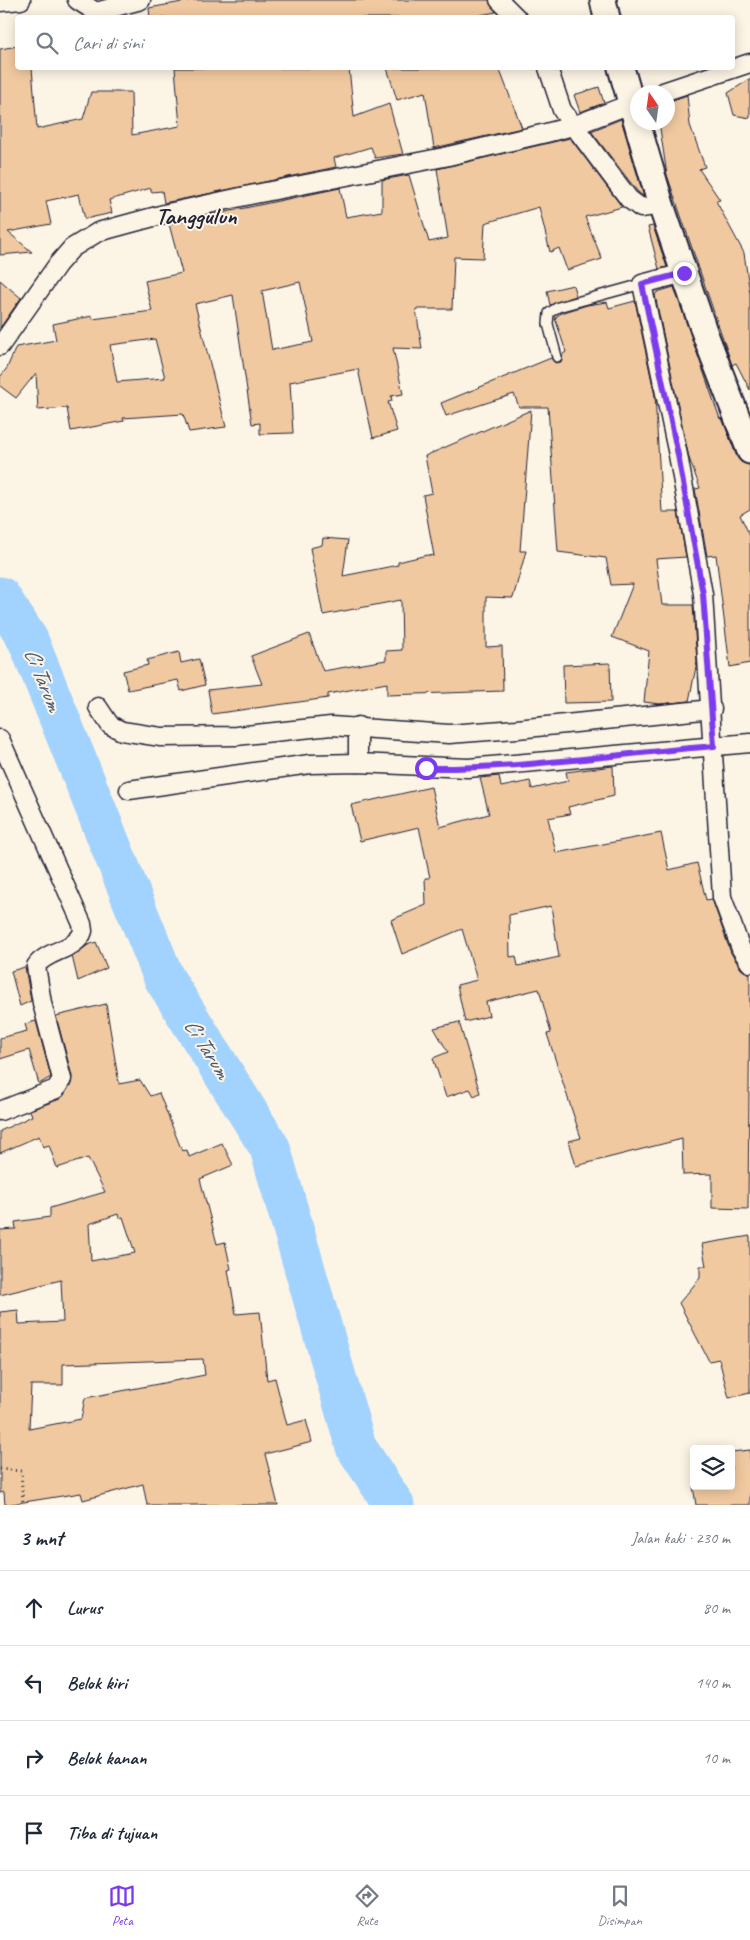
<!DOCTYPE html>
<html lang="id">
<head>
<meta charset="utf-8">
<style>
  :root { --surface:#fff; --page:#f6f6f7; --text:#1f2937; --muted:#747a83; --line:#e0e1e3; --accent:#7c3aed }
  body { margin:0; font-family:Caveat,sans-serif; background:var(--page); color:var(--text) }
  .controls { position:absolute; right:15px; bottom:15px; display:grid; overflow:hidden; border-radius:5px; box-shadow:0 2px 12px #0003 }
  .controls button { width:45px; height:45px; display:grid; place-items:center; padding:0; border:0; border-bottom:1px solid var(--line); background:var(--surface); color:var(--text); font:25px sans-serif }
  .compass { position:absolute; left:630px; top:85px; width:45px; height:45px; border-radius:50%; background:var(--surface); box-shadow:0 2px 12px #0003; rotate:347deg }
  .stop { position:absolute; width:15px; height:15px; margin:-11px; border:4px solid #7c3aed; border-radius:50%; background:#fff }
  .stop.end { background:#7c3aed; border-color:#fff; box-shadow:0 1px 5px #0008 }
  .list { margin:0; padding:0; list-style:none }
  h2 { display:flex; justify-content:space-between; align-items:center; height:65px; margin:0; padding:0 20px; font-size:21px }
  h2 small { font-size:16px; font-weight:400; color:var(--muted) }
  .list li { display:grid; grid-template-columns:32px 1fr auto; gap:15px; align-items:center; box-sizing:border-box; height:75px; padding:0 20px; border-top:1px solid var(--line) }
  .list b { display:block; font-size:19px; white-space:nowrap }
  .list em { font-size:16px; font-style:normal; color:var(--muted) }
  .icon { flex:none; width:28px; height:28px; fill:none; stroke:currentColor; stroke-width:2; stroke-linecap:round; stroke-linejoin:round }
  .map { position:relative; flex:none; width:750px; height:1505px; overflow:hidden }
  .search { position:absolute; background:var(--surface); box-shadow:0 2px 12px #0003; left:15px; right:15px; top:15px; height:55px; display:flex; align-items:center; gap:12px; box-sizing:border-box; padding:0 18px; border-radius:5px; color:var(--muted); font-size:19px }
  .sheet { height:365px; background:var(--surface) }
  nav { display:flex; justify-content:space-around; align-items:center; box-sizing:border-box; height:70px; border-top:1px solid var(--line); background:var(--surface); font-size:14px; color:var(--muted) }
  nav a { display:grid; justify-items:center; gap:2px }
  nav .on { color:var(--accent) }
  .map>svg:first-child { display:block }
</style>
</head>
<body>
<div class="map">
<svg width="750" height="1505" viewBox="0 0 750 1505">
  <rect width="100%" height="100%" fill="#fcf5e5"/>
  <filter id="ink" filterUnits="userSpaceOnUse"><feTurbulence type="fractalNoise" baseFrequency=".02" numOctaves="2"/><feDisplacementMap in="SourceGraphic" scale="10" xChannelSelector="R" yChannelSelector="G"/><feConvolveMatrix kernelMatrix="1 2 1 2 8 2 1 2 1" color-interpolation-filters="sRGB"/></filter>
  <g filter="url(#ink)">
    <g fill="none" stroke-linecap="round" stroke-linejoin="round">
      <path stroke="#a2d2fe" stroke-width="41" d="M0,597l28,43 136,338 106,170 86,299 38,58"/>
    </g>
    <g fill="#f0c9a0" stroke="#22223b" fill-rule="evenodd">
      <path d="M193,0h296l7,12 -31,6h-315l-1,-10z"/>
      <path d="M18,46v22h14l5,61 46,-10 8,-27h40l1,43 48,-9 -5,-58h174l5,49 35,-13 14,50 -28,4 -4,-11 -37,11 2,9 -172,36 -2,-12 -11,1v-4l-42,12 3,13 -27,6 -6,-25 -33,7 5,23 -43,8 24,20 -32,3v-206z"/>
      <path d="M387,68h112l23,60 -88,20 -9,-56 -28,8z"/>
      <path d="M750,79v39l-16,-3 -6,-22z"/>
      <path d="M599,87l5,16 -24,9 -6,-17z"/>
      <path d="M687,95l3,30 15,42 -6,2 21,31 -4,1 28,52 6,41v96l-14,-27 -4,2 -65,-190 -8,-53h9v-20z"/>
      <path d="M621,119l23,78 -7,-6 -46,-60z"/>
      <path d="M570,138l52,69 -37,10 17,42 -35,11 -8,-22 -9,4 -11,-45 -54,16 -2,35 -29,-1 -2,52h-36l6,40 -29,-1 10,46 -12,2 1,5 -4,1 9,29 -24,7 -15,-69 -68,13 3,51 -33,1v-11l-8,1 -19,-129 -38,9 31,123 -37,5 -6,-18 -60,4 1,3 -53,10 -4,-23 -29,2 -2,-37 -20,25 -16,-12v-9l7,-9 9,-21 40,-7 -3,-16 39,-8 1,3 59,-8 -7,-30 37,-8 -13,-49 171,-36 6,29 36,-6v-31l27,-5 20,67 19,-4 -11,-69zM300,282l13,60 -41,8 -10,-59zM155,339l10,39 -48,4 -7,-37z"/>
      <path d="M653,226l14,41 -8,2 -11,-42z"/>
      <path d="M0,280l21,18 -21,30z"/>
      <path d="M573,285l3,11 -26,9 -3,-14z"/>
      <path d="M674,287l46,132 2,-1 15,39 4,5 9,3v44l-10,6 10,21v127l-20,4 -14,-112 -9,1 -12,-67 5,-1 -11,-30 -34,-163 2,-3z"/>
      <path d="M635,301l20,95 7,116h16l8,45 -30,2 6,46h31l4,57 -8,39 -29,3 -16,-2 5,-51 -37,-14 21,-53 -22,1 -5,-27 -48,-6 -10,-145h-29l-5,-13 -68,22 -5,-13 110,-45 4,5 6,-1 2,-8 3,-2 -11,-34 6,-5 26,-8 20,-3 2,6z"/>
      <path d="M531,410l-11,141h6l-13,47 -27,-1v50l16,-1 1,45 -116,4v-12l-59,11v4l-116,16 -4,-24 54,-6 -11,-28 58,-22 14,37 63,-11v-9l16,-1 -1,-50 -78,15 -13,-67 12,-3 1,-7 25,2 -5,36 55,-11v-3l29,-7 7,1 -11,-61 9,-2 -7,-37z"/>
      <path d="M179,652l2,11 18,-4 6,26 -24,6 -3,-11 -50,10 -5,-19 25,-6 -1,-5z"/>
      <path d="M610,663l1,39 -47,1 -1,-38z"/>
      <path d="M613,766l1,30 -46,11 2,7 -22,4 8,35 105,-20 8,37 28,-7 9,37 6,-1 19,54 10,16 9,5 -2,235 -36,-1v-34l-29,1 -1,-36 -106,27 -7,-25 12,-3 -34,-104 4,-1 -12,-44 -53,13 3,14 -24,6 -8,-37 20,-5 -15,-51 -60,25 -11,-34 35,-15 -1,-27h5l-11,-51 -59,14 -9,-36 80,-18 9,40 49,-13 -9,-36 19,-2 2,11 29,-6 2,8 36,-8 -2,-9zM551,906l8,51 -41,9 -2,-10 -6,1 -1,-42z"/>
      <path d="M96,942l11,26 -29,13 -6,-25 16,-11z"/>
      <path d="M25,967l6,34 -11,5 -9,-35z"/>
      <path d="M106,1004l13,80 21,-4 10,16 9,-3 23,58 5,-1 2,7 33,-14 11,22 -33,14 17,65 8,-2 6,27 -3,1 8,44 24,-2 7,68 8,-2 12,47 19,-5 6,22 -47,12 13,51h-131l-4,-21 -60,16 -2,-7 -76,12 -1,-13 -4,1v-181l18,-2 1,14 44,-2 -2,-42 -61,15v-65l16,-1 -1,-7 35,-5v-9l55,-16 -17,-34 -31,10 -8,-23 -6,2 -4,-11 -39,17v-22l32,-15 -2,-6 30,-11 11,-15 1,-8 -16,-60zM118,1214l1,4 4,-1 12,36 -44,8 -2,-37zM203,1359l2,16 -120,23 -4,21 -52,10 2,-44h32v-21z"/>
      <path d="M36,1021l15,56 -12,7 -10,-34 -29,9v-21l27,-7 -2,-7z"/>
      <path d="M459,1022l21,71 -6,3 -4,-7 -24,8 -13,-39 15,-6 -14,-24z"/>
      <path d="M750,1236v157l-21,5 -10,-39 -10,2 -30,-58 21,-25v-12h6l-4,-22z"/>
      <path d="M750,1450v55h-54l-3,-19h38v-34z"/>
    </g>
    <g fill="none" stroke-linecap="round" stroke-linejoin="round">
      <g stroke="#22223b" stroke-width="12">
        <path id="lane" d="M557,357l-9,-33 1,-11 9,-6 84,-23"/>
      </g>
      <g stroke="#22223b" stroke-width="21">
        <g id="street">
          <path d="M77,0l19,12 45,-12"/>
          <path d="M499,0l18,18"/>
          <path d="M0,2l21,-2"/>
          <path d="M548,68l14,42 67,89 12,9 20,-3"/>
          <path d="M663,92l87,-29"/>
          <path d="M684,273l-42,11 36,171 25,139 19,303 19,52 9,14"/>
          <path d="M0,346l58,-82 14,-16 26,-16 70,-19 82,-18 194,-38 102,-24 27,-7 65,-25"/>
          <path d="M98,707l12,18 12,6 39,6 75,-1 95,-10 118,8 68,-5 195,-20"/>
          <path d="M0,739l82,185 1,7c-5,19 -37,19 -47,35l6,37 20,76 -6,10 -56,22"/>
          <path d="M358,763v-37"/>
          <path d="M129,790l181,-26 48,-1 110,5 282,-25"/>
        </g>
      </g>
      <g stroke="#22223b" stroke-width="29">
        <g id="secondary">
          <path d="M603,0l4,18"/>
          <path d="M621,68l40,137 44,129 45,117"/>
        </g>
      </g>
      <path stroke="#22223b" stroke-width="3" stroke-dasharray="1 4" stroke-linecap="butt" d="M0,1469l21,2 2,34"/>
      <use href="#lane" stroke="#fcf5e5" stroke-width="9"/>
      <use href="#street" stroke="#fcf5e5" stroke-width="18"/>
      <use href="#secondary" stroke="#fcf5e5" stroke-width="25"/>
    </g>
  </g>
  <g fill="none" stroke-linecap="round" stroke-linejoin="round" filter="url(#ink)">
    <path stroke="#7c3aed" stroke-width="6" d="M426,768c96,1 192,-14 288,-22l-11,-152 -25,-139 -36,-171 42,-11"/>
  </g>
  <g text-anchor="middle" stroke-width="4" stroke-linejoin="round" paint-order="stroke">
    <g font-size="22" font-style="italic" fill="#485776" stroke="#fcf5e5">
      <text transform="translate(44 679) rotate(68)" y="8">Ci Tarum</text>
      <text transform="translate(208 1048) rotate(58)" y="8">Ci Tarum</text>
    </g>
    <g font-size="24" font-weight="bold" fill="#22223b" stroke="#fcf5e5">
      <text x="196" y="224">Tanggulun</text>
    </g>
  </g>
</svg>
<div class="controls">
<button><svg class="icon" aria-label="layers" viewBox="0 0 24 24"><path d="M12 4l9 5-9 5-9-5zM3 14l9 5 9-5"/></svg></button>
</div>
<svg class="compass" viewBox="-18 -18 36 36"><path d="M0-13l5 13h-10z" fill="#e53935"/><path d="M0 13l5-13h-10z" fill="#747a83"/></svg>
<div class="stop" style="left:426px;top:768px"></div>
<div class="stop end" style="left:684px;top:273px"></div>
<div class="search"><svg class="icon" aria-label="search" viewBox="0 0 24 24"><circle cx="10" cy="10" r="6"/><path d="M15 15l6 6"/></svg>Cari di sini</div>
</div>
<section class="sheet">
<h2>3 mnt<small>Jalan kaki · 230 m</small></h2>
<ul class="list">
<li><svg class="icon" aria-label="ahead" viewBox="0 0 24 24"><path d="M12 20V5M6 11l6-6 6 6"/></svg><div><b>Lurus</b></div><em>80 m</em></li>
<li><svg class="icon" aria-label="left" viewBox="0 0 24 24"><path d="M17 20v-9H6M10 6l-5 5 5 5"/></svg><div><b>Belok kiri</b></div><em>140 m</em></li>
<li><svg class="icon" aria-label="right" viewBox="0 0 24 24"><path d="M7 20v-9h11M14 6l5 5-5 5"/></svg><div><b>Belok kanan</b></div><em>10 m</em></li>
<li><svg class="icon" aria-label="arrive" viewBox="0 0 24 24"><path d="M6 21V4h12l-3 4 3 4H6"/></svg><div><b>Tiba di tujuan</b></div></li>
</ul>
</section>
<nav>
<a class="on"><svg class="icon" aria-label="map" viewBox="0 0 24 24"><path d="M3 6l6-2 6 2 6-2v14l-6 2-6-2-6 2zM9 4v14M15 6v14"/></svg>Peta</a>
<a><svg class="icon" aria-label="directions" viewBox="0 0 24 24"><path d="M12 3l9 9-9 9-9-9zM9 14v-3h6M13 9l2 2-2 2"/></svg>Rute</a>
<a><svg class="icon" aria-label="saved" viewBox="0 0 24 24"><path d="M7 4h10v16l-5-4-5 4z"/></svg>Disimpan</a>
</nav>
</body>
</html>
